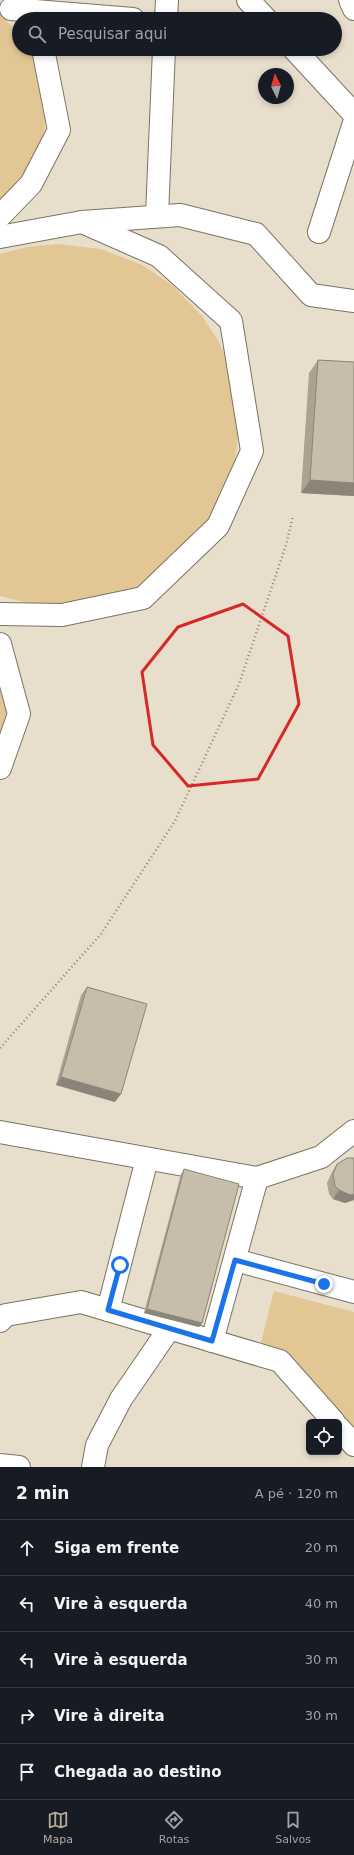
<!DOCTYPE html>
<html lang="pt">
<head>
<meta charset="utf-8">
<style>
  :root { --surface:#171b24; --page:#20242c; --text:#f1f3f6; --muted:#9ea1a6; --line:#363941; --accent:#b6ac98 }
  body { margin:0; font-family:"DejaVu Sans",sans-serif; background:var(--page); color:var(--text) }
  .controls { position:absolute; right:12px; bottom:12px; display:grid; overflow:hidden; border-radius:6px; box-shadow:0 2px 6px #0003 }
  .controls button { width:36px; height:36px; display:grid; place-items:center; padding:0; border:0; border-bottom:1px solid var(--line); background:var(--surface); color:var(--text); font:20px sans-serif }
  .compass { position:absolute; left:258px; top:68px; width:36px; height:36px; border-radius:50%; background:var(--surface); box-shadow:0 2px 6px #0003; rotate:355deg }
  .stop { position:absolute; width:12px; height:12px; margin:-9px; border:3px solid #1a73e8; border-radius:50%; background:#fff }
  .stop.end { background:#1a73e8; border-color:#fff; box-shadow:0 1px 4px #0008 }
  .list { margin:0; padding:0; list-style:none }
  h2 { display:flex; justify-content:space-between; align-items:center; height:52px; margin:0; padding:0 16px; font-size:17px }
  h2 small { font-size:13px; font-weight:400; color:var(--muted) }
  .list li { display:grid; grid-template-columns:26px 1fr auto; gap:12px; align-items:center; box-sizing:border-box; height:56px; padding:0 16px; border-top:1px solid var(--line) }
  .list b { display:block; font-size:15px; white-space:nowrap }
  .list em { font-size:13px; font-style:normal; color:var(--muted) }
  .icon { flex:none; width:22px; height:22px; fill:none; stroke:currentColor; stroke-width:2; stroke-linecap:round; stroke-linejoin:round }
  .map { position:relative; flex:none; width:354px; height:1467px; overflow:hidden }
  .search { position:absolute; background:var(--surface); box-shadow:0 2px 6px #0003; left:12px; right:12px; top:12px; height:44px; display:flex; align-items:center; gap:10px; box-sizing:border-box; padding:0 14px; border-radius:22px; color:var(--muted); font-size:15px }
  .sheet { height:332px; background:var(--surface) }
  nav { display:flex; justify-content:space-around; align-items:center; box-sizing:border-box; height:56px; border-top:1px solid var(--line); background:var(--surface); font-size:11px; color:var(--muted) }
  nav a { display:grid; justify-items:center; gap:2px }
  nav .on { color:var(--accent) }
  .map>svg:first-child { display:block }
</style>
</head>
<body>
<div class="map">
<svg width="354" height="1467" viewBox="0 0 354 1467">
  <rect width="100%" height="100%" fill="#e8decc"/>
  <g fill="#e2c795">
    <path d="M0,14l19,20v15h10l8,15 9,54 -3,19 -8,24 -35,46z"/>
    <path d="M58,244l43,5 41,16 30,20 30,31 17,26 10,23 10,60 -4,37 -3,12 -20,45 -66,63 -17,9 -60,14 -37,-1 -32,-8v-342l27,-7z"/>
    <path d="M0,659l11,44 -11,56z"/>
    <path d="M274,1291l80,21v121l-95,-83z"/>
  </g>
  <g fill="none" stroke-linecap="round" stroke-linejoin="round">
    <g stroke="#7b7363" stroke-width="24">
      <g id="minor">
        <path d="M248,0l18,19"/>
        <path d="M350,0l4,9"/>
        <path d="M11,9l122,10"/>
        <path d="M166,19l1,-19"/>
        <path d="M294,49l60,65"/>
        <path d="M0,216l31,-32 28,-54 -16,-81"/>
        <path d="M157,216l7,-167"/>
        <path d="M319,232l35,-109"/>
        <path d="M0,237l82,-15 98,-7 76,19 55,61 43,6"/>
        <path d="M0,614l62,1 81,-17 75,-72 34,-75 -21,-130 -72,-65 -77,-34"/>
        <path d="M0,644l19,70 -19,54"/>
        <path d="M0,1132l257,46 -45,163"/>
        <path d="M257,1178l64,-21 33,-26"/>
        <path d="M235,1260l119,32"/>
        <path d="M108,1310l39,-151"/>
        <path d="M0,1321l6,-6 75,-13 199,59 54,61"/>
        <path d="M339,1428l15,17"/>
        <path d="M0,1465l19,2"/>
        <path d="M93,1467l4,-22 24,-46 48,-70"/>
      </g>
    </g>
    <path stroke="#8d8579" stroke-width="2.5" stroke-dasharray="1 3" stroke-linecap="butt" d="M0,1048l101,-114 74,-113 64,-137 47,-139 7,-29"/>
    <use href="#minor" stroke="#fff" stroke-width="22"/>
  </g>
  <g fill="#aaa393">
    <path d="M318,360l36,2v134l-53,-3 8,-120z"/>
    <path d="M87,987l28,115 -59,-17 25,-90z"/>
    <path d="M354,1158v42l-9,3 -12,-4 -4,-5 -2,-11 5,-11 5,-8z"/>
    <path d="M184,1169l18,154 -3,4 -55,-14 37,-139z"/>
  </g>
  <g fill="#8b8478">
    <path d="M310,480l44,3v13l-53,-3z"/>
    <path d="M61,1077l60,17 -6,8 -59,-17z"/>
    <path d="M339,1190l15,4v6l-9,3 -12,-4z"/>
    <path d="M147,1309l55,14 -3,4 -55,-14z"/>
  </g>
  <g fill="#c6bdab" stroke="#8b8478">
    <path d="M318,360l36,2v121l-44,-3z"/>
    <path d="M87,987l60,17 -26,90 -60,-17z"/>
    <path d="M347,1158h7v36l-4,1 -11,-5 -4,-4 -2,-12 4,-10z"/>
    <path d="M184,1169l55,15 -37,139 -55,-14z"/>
  </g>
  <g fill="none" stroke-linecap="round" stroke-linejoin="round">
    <path stroke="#1a73e8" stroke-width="5" d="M120,1265l-12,45 104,31 23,-81 89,24"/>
  </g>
  <path fill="none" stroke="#d62828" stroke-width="3" stroke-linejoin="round" d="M243,604l45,32 11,68 -41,75 -70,7 -35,-41 -11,-73 36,-45z"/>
</svg>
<div class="controls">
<button><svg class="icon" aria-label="locate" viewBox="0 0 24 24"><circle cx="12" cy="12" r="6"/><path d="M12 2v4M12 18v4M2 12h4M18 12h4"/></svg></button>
</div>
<svg class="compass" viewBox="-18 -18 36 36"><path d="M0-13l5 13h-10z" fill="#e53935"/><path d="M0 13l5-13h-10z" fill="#9ea1a6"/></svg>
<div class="stop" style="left:120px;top:1265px"></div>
<div class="stop end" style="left:324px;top:1284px"></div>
<div class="search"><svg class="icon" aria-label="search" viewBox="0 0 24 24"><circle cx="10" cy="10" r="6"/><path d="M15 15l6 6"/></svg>Pesquisar aqui</div>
</div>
<section class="sheet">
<h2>2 min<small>A pé · 120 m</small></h2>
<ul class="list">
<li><svg class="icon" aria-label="ahead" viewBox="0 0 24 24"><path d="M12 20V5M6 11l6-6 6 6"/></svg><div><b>Siga em frente</b></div><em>20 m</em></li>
<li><svg class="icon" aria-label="left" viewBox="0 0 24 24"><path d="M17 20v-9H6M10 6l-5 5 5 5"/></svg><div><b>Vire à esquerda</b></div><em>40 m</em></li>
<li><svg class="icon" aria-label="left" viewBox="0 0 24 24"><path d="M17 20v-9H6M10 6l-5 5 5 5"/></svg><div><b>Vire à esquerda</b></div><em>30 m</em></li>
<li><svg class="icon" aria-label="right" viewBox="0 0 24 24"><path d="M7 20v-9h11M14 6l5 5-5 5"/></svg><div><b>Vire à direita</b></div><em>30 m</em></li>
<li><svg class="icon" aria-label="arrive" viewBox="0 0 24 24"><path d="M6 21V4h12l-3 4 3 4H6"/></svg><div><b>Chegada ao destino</b></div></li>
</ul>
</section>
<nav>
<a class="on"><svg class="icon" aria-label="map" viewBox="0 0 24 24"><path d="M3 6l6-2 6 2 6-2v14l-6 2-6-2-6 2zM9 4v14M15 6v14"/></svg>Mapa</a>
<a><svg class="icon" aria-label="directions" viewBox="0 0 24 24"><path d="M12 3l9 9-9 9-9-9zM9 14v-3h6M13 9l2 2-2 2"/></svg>Rotas</a>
<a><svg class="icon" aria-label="saved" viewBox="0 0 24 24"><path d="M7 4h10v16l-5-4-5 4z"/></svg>Salvos</a>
</nav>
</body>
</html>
